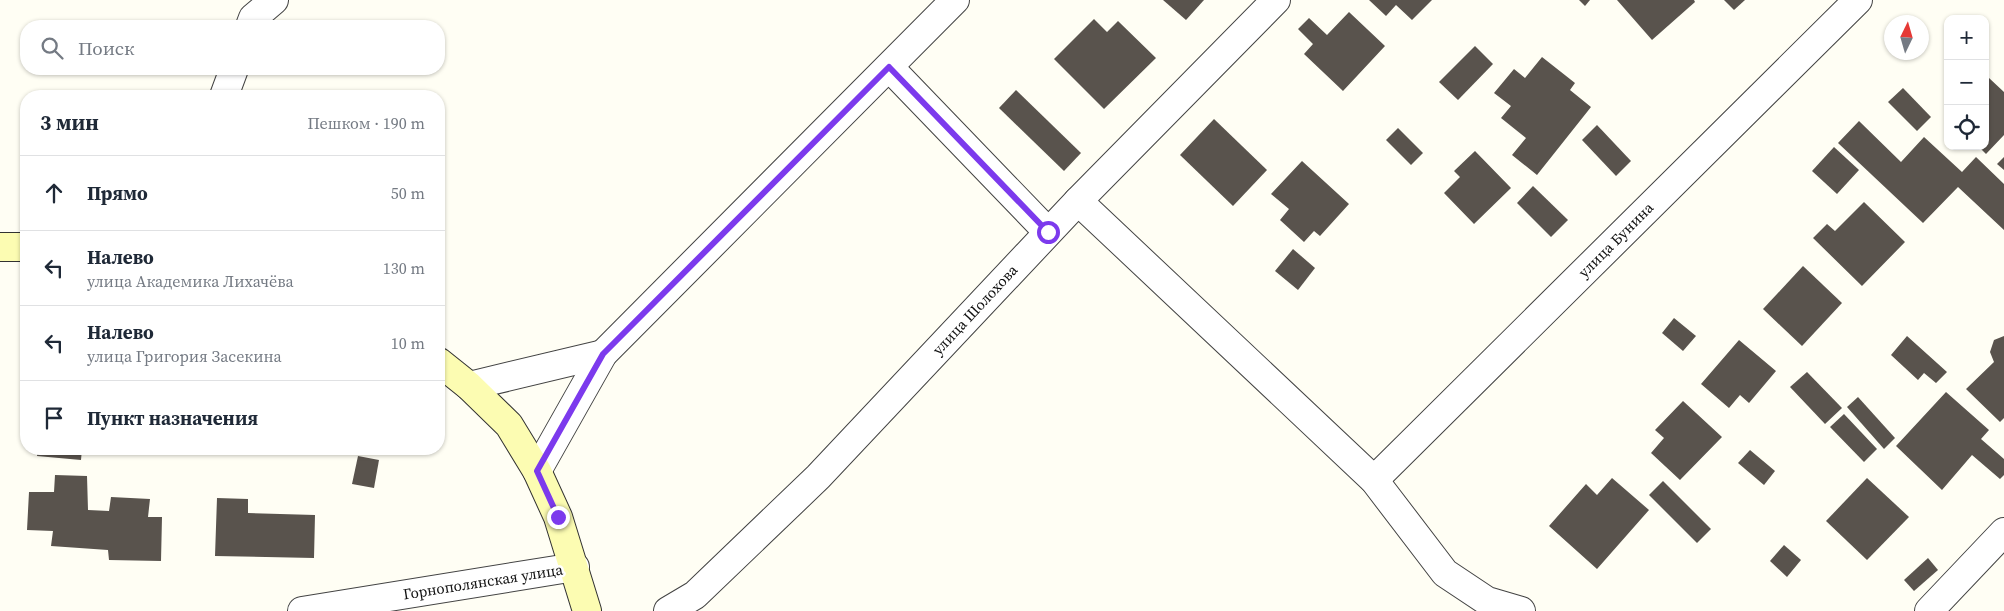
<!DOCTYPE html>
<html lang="ru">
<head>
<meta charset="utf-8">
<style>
  :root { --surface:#fff; --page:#f6f6f7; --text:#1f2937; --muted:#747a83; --line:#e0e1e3 }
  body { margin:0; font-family:"Source Serif 4",serif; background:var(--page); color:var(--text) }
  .controls { position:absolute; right:15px; top:15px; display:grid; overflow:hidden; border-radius:10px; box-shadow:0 1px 4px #0004 }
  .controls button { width:45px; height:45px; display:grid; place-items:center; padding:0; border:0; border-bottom:1px solid var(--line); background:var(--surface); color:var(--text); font:25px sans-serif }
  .compass { position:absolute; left:1884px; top:15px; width:45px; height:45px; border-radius:50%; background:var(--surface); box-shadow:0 1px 4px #0004; rotate:5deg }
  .stop { position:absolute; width:15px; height:15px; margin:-11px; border:4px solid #7c3aed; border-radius:50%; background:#fff }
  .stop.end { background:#7c3aed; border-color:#fff; box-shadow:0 1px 5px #0008 }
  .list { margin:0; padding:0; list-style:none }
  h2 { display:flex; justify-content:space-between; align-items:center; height:65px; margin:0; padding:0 20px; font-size:21px }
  h2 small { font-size:16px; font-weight:400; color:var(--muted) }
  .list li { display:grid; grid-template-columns:32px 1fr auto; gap:15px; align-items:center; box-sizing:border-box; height:75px; padding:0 20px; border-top:1px solid var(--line) }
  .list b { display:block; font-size:19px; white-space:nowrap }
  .list p { margin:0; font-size:16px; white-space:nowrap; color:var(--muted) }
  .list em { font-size:16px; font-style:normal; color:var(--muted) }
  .icon { flex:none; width:28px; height:28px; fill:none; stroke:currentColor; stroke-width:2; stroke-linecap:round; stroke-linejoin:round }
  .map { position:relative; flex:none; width:2004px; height:611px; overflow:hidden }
  .search { position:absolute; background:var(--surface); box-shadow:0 1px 4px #0004; left:20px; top:20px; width:425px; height:55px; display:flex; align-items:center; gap:12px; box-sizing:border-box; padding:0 18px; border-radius:20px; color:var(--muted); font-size:19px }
  .panel { position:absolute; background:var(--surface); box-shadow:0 1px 4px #0004; left:20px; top:90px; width:425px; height:365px; border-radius:20px }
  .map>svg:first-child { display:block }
</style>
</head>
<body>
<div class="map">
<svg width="2004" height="611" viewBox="0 0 2004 611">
  <rect width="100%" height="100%" fill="#fffef4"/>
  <g fill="#59534d">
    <path d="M1163,0h41l-18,20z"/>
    <path d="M1369,0h63l-20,20 -16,-15 -10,11z"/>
    <path d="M1579,0h11l-5,6z"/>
    <path d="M1617,0h77l1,2 -43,38z"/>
    <path d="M1724,0h21l-11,10z"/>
    <path d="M1349,12l36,34 -42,45 -39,-37 9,-10 -15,-15 11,-11 18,17z"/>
    <path d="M1094,19l13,13 11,-11 38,37 -52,51 -50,-50z"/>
    <path d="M1475,46l18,18 -35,36 -19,-18z"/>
    <path d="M1542,57l33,26 -5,7 21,17 -54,68 -25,-20 14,-17 -25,-20 10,-12 -17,-13 20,-24 11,9z"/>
    <path d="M1989,78l15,14v43l-18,19 -8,-8h7v-64z"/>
    <path d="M1903,88l28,29 -14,14 -29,-29z"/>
    <path d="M1016,90l65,63 -17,18 -65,-63z"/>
    <path d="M1214,119l53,51 -34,36 -53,-51z"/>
    <path d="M1859,121l42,41 23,-25 38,35 14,-15 28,27v46l-46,-43 -35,36 -85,-80z"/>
    <path d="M1597,125l34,36 -15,15 -34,-36z"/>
    <path d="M1398,128l25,25 -12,12 -25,-25z"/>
    <path d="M1834,147l25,23 -22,24 -25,-23z"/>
    <path d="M1475,151l36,37 -37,36 -30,-31 16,-16 -6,-6z"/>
    <path d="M2004,157v13l-7,-6z"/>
    <path d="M1302,161l47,43 -29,32 -6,-5 -10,11 -24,-22 9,-11 -18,-15z"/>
    <path d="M1533,186l35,34 -17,17 -34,-34z"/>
    <path d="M1864,202l41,40 -43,44 -49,-48 14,-14 8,7z"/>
    <path d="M1293,249l22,19 -17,22 -23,-19z"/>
    <path d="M1803,266l39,37 -40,43 -39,-37z"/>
    <path d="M1674,318l22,18 -13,15 -21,-18z"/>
    <path d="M1907,336l40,36 -11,11 -12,-10 -6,7 -27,-25z"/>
    <path d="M2004,336v82l-4,4 -34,-33 28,-27 -4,-10 4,-12z"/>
    <path d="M1739,340l37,31 -27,32 -9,-8 -11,13 -28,-24z"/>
    <path d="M1807,372l35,36 -17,16 -35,-37z"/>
    <path d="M1946,392l43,38 -8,9 23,20v16l-4,4 -28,-24 -30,35 -46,-44z"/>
    <path d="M1858,397l37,41 -11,11 -37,-42z"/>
    <path d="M1683,401l39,36 -42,43 -29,-27 13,-15 -9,-8z"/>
    <path d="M1844,414l33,35 -13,13 -34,-35z"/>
    <path d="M38,449h44l-1,11 -44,-4z"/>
    <path d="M1750,450l25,21 -11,14 -26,-22z"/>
    <path d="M358,456l21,4 -5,28 -22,-4z"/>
    <path d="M55,475l32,1 1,34 21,1 2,-14 39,2 -2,18h14l-1,44 -52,-1 -1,-10 -57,-4 2,-15 -26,-1 2,-38h25z"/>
    <path d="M1612,478l37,32 -52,59 -48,-43 37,-42 11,11z"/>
    <path d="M1867,478l42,39 -42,43 -41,-39z"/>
    <path d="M1663,481l48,48 -14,14 -48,-48z"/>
    <path d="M217,498l31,1v14l67,2 -1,43 -99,-2z"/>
    <path d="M1784,545l17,15 -14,17 -17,-16z"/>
    <path d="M1928,558l10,12 -24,21 -10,-11z"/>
  </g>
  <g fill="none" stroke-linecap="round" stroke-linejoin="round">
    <g stroke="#434343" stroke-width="30">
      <g id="minor">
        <path d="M1276,0l-198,201 296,279 71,93 42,28 34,10"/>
        <path d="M250,26l3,-8 21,-18"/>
        <path d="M889,67l159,165"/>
        <path d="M224,96l10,-27"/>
        <path d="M469,386l134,-32"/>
        <path d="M537,471l66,-117 352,-354"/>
        <path d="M1374,480l484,-480"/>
        <path d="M302,611l273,-44"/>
        <path d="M1929,611l75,-79"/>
      </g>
    </g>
    <g stroke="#434343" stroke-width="30">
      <path id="tertiary" d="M668,611l27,-16 123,-118 260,-276"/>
    </g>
    <g stroke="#323232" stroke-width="30">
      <g id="secondary">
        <path d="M0,247h26"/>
        <path d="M439,362l30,24 40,39 28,46 21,46 29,94"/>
      </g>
    </g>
    <use href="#minor" stroke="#fff" stroke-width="28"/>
    <use href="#tertiary" stroke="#fff" stroke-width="28"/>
    <use href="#secondary" stroke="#fcfcb2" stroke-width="28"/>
  </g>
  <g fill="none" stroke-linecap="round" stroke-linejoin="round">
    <path stroke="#7c3aed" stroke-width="6" d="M558,517l-21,-46 66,-117 286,-287 159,165"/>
  </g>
  <g text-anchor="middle" stroke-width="5" stroke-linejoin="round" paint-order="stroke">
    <g font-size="15" fill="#101010" stroke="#fff">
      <text transform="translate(1616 240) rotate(-45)" y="5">улица Бунина</text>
      <text transform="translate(975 310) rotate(-47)" y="5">улица Шолохова</text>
      <text transform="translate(483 582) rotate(-9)" y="5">Горнополянская улица</text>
    </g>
  </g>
</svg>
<div class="controls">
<button>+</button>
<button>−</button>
<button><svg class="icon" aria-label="locate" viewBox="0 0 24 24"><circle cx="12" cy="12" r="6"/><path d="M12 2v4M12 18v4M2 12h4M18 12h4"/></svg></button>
</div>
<svg class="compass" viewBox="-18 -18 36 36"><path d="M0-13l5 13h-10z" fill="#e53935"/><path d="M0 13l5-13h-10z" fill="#747a83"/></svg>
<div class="stop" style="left:1048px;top:232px"></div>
<div class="stop end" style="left:558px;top:517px"></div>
<div class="search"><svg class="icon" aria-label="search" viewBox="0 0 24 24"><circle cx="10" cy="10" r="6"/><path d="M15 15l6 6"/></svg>Поиск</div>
<section class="panel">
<h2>3 мин<small>Пешком · 190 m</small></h2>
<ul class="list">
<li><svg class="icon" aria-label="ahead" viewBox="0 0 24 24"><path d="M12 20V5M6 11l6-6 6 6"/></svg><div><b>Прямо</b></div><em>50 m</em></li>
<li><svg class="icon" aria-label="left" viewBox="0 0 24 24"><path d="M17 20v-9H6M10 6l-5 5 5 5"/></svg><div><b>Налево</b><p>улица Академика Лихачёва</p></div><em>130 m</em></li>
<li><svg class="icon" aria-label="left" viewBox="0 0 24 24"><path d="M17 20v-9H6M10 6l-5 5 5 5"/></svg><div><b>Налево</b><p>улица Григория Засекина</p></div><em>10 m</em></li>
<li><svg class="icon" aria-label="arrive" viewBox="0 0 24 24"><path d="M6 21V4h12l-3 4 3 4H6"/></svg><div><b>Пункт назначения</b></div></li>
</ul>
</section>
</div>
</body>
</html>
